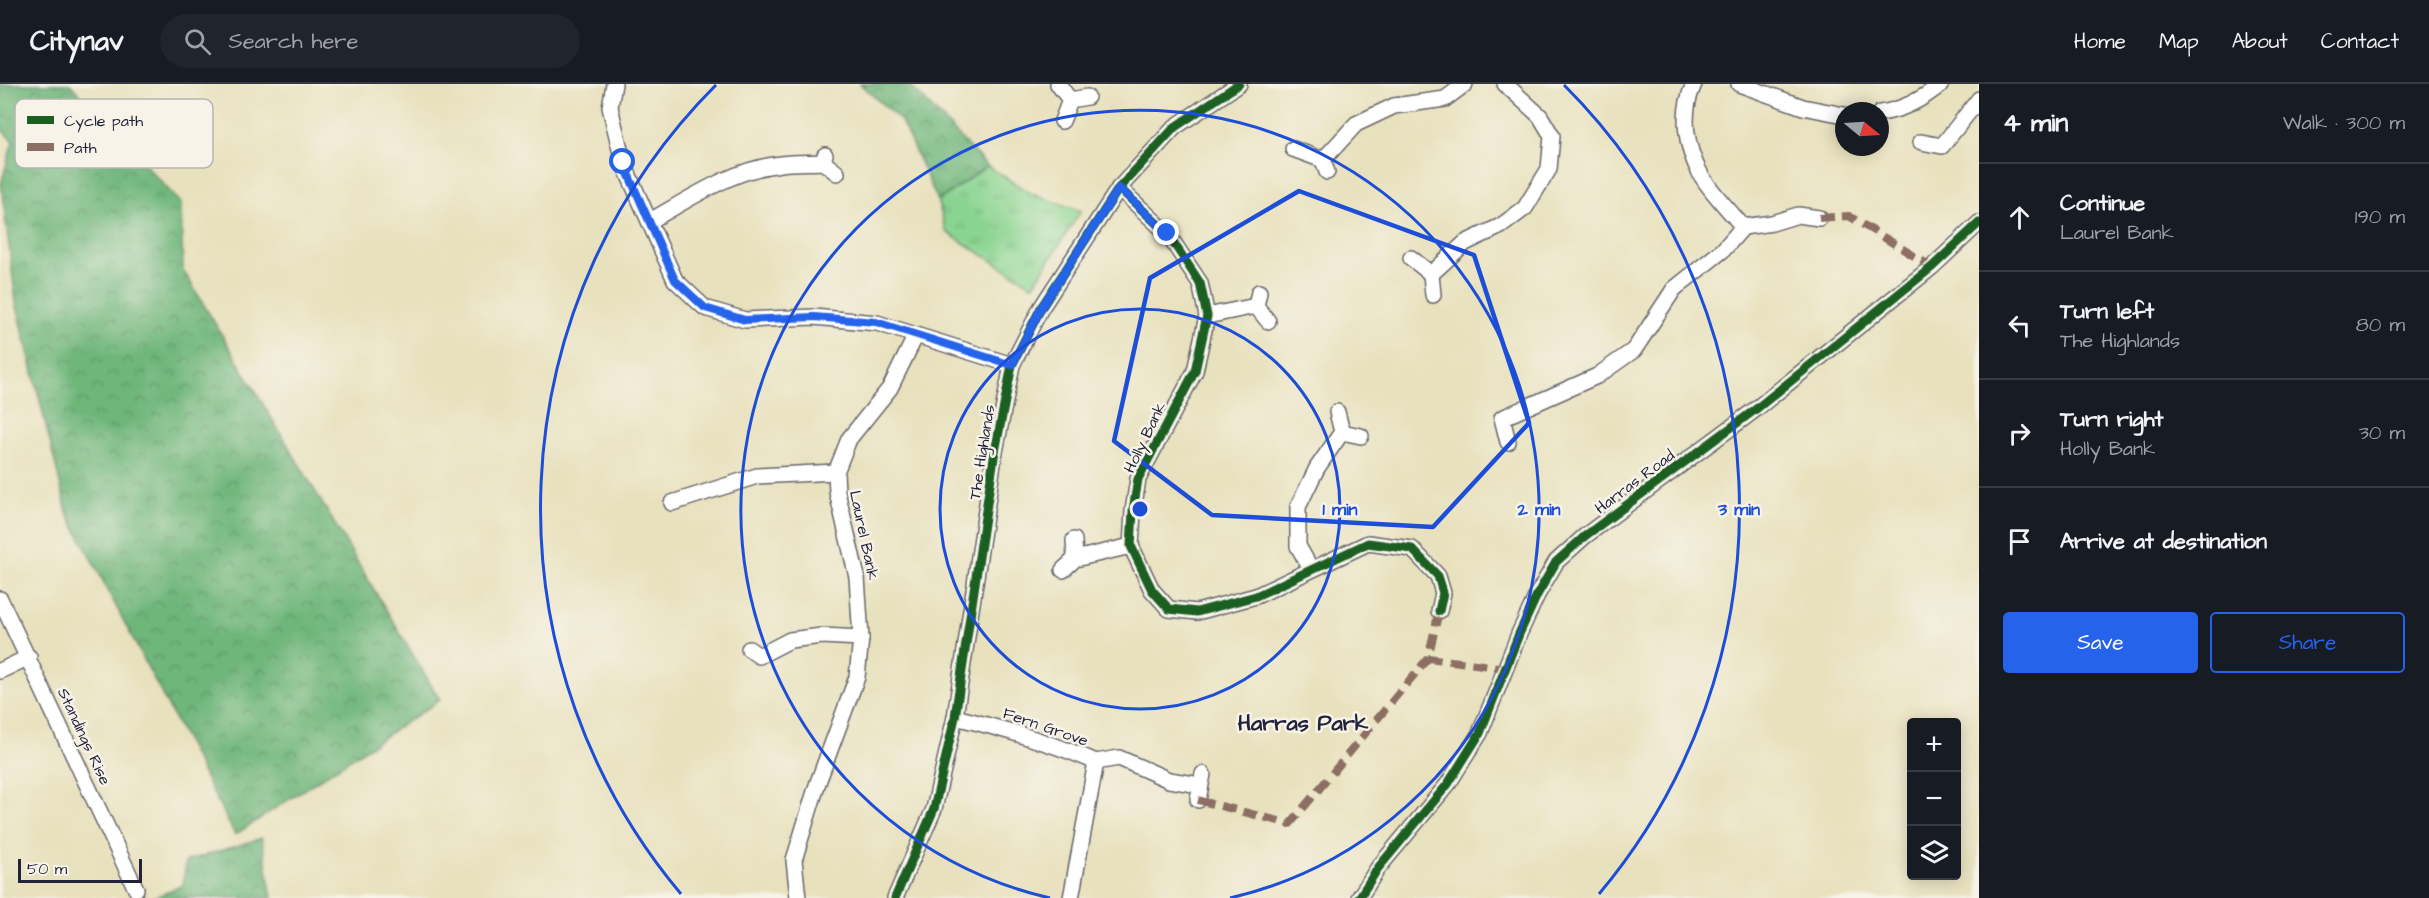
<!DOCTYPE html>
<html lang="en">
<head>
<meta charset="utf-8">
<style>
  :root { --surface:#171b24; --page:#20242c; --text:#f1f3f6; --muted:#9ea1a6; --line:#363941; --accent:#2563eb }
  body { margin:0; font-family:"Architects Daughter",sans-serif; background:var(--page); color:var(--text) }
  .controls { position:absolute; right:18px; bottom:18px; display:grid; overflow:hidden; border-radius:6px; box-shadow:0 3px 15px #0003 }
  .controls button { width:54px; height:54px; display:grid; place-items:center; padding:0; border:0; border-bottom:2px solid var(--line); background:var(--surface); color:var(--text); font:30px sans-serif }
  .compass { position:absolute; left:1835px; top:18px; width:54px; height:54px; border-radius:50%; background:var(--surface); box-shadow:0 3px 15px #0003; rotate:108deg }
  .scale { position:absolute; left:18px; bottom:15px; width:124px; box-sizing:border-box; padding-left:6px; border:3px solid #22223b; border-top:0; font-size:16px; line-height:21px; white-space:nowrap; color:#22223b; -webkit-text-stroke:4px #f7f3e8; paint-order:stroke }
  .stop { position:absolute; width:18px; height:18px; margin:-14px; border:4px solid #2563eb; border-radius:50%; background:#fff }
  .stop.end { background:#2563eb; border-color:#fff; box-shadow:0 2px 6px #0008 }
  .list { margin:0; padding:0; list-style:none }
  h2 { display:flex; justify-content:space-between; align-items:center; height:78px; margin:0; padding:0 24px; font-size:26px }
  h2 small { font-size:20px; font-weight:400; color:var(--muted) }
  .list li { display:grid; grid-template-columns:39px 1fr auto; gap:18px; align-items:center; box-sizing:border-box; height:108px; padding:0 24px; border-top:2px solid var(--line) }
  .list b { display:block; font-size:22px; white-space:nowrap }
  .list p { margin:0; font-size:20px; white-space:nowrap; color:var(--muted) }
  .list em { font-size:20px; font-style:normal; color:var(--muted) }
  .actions { display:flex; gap:12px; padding:18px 24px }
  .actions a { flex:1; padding:14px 0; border:2px solid var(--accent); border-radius:6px; text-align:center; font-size:21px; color:var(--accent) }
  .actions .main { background:var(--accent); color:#fff }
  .icon { flex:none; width:33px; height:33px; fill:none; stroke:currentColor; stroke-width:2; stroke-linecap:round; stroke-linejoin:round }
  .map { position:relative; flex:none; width:1979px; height:814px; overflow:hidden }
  header { display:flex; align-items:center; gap:36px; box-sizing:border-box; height:84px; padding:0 30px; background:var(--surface); border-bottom:2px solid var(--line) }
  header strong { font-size:28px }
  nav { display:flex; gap:33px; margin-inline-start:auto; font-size:21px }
  .search { width:420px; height:54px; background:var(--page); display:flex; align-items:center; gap:15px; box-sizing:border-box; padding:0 21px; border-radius:33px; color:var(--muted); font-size:22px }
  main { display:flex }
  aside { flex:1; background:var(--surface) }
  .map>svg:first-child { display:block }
</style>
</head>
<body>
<header>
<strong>Citynav</strong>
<div class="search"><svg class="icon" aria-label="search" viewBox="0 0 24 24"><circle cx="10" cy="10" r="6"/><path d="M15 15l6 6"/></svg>Search here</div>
<nav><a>Home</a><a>Map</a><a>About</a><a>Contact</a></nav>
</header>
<main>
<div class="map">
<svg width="1979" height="814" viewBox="0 0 1979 814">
  <defs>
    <pattern id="grass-tufts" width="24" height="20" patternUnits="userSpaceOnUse" patternTransform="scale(1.5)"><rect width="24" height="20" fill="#89d490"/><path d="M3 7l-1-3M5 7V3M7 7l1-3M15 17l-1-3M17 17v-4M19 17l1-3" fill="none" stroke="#76b67d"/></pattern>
    <pattern id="forest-crowns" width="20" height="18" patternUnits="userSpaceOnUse" patternTransform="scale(1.5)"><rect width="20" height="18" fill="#6eb67a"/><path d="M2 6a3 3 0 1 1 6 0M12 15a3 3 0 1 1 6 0" fill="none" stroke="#5a9465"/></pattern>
  </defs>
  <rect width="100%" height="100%" fill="#f7f3e8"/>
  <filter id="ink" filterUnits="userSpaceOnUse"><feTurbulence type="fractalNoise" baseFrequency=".0167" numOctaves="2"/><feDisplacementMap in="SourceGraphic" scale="12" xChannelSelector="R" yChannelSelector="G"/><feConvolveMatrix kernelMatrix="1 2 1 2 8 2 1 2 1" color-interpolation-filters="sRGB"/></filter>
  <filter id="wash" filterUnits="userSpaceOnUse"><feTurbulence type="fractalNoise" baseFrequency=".008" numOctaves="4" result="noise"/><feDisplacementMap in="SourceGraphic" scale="24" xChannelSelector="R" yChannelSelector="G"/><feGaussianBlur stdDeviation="1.35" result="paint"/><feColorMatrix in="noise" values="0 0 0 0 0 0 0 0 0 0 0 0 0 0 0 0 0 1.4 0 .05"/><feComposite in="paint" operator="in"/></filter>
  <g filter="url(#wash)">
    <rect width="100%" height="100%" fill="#e8e1bd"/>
    <path fill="url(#grass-tufts)" stroke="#567b66" stroke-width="1.5" d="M987,82l45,28 49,17 -48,75 -87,-54 -8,-31z"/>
    <g fill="url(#forest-crowns)" stroke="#486c5a" stroke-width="1.5">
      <path d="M0,0h70l111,119 2,67 257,430 -205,135 -168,-323 -51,-210 -15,-118 12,-43 -13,-13z"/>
      <path d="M860,0h49l78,82 -49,35 -37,-80z"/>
      <path d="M262,754l10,60h-119l30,-13 3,-24z"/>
    </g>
  </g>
  <g filter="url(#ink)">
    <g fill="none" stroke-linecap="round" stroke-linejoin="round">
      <g stroke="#676568" stroke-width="18">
        <g id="minor">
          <path d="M614,0l-4,23 13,55 52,118 30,28 40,12 69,-3 63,6 135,42"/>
          <path d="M1058,0l12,16 -8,21"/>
          <path d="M1739,0l64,23 41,8"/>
          <path d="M1070,16l17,-3"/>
          <path d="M1880,29c23,-3 43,-14 61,-29"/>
          <path d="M1921,58l21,4 37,-47"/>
          <path d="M1293,65l30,11"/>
          <path d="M825,71l-2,7 14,11"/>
          <path d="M1327,88l-4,-12 33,-36 38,-18 51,-7 20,-15"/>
          <path d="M1119,104l48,45 33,50 7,33 -12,55 -57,108 -5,32 -2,35 21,44 17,19 28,3 59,-16 112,-53 44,6 26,27 5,17 -4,18"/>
          <path d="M650,137c41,-23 83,-52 131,-57 14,-2 29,-1 42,-2"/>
          <path d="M1743,143l29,-4 26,-8 21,3"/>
          <path d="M1411,174l20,16"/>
          <path d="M1259,208l-3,14 12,15"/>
          <path d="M1433,211l-2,-21 34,-31 36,-17 24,-18 24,-39 3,-33 -12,-20 -35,-32"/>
          <path d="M1207,232l49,-10"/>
          <path d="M1342,348l19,4"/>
          <path d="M1508,358l-6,-24 95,-42 37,-26 40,-61 49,-39 20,-23c-13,-16 -32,-35 -42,-52 -15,-27 -21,-62 -7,-91"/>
          <path d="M672,419l85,-27 79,-4"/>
          <path d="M1074,456l1,19"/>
          <path d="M1311,485l-13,-23v-39l19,-39 25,-36 -5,-20"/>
          <path d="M1063,486l12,-11 56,-13"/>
          <path d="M0,515l136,290"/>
          <path d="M749,565l10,7 31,-16 32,-4 39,2"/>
          <path d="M0,587l29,-14"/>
          <path d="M955,633c49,12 96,25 141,45"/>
          <path d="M1096,678l23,-4 50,22 31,5"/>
          <path d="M1198,716l5,-26"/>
          <path d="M798,814l-4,-38 23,-75 40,-108 4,-39 -4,-61 -20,-85 -1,-20 13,-33 41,-51 26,-53"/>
          <path d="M895,814l39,-89 21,-92 39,-260 18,-92 29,-57 78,-120 56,-61 64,-43"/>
          <path d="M1071,814l25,-136"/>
          <path d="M1359,814l19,-30 70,-84 32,-51 39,-99 18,-39 19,-33 29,-26 171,-127 176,-142 47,-44"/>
        </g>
      </g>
      <use href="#minor" stroke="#fff" stroke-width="15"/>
      <g stroke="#8d6e63" stroke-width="8" stroke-dasharray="15 8" stroke-linecap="butt">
        <path d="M1819,134l30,-2 83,51"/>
        <path d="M1439,527l-11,47 78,10"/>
        <path d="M1198,716l92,24 138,-166"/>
      </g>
      <g stroke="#f7f3e8" stroke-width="13">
        <g id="cycleway">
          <path d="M1119,104l48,45 33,50 7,33 -12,55 -57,108 -5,32 -2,35 21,44 17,19 28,3 59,-16 112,-53 44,6 26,27 5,17 -4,18"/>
          <path d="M895,814l39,-89 21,-92 39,-260 18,-92 29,-57 78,-120 56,-61 64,-43"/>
          <path d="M1359,814l19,-30 70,-84 32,-51 39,-99 18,-39 19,-33 29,-26 171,-127 176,-142 47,-44"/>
        </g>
      </g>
      <use href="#cycleway" stroke="#1b5e20" stroke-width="9"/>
    </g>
  </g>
  <g fill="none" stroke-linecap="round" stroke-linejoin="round" filter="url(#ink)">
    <path stroke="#2563eb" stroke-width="8" d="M623,78l52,118 30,28 40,12 69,-3 62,5 136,43 29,-57 78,-120 48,45"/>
  </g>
  <path fill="none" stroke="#1d4ed8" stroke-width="4.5" stroke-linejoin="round" d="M1299,107l175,64 55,168 -96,104 -221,-12 -98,-74 36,-163z"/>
  <g fill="none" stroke="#1d4ed8" stroke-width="3">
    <circle cx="1140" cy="425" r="200"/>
    <path d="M1050 814A399 399 0 1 1 1230 814"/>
    <path d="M681 810A599 599 0 0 1 716 1M1564 1A599 599 0 0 1 1599 810"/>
  </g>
  <g text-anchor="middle" stroke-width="5" stroke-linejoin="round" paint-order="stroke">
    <g font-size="16" fill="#22223b" stroke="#f7f3e8">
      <text transform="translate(1144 353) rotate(-64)" y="6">Holly Bank</text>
      <text transform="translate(981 368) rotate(-81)" y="6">The Highlands</text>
      <text transform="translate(1634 397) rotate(-37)" y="6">Harras Road</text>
      <text transform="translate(865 451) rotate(78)" y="6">Laurel Bank</text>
      <text transform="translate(1046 642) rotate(19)" y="6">Fern Grove</text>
      <text transform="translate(85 652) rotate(65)" y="6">Standings Rise</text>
    </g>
    <g font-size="22" font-weight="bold" fill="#22223b" stroke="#f7f3e8">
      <text x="1303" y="646">Harras Park</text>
    </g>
  </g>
  <rect x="15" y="15" width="198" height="69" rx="9" fill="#f7f3e8" stroke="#b7b4b4" stroke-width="1.5"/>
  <rect x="27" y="32" width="27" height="8" fill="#1b5e20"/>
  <rect x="27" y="59" width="27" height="8" fill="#8d6e63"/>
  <g font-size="16" fill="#22223b">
    <text x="64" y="42">Cycle path</text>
    <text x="64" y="69">Path</text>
  </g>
  <circle cx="1140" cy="425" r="9" fill="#1d4ed8" stroke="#f7f3e8" stroke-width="3"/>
  <g font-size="18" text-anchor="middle" font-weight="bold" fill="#1d4ed8" stroke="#f7f3e8" stroke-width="5" stroke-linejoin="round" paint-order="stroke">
    <text x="1340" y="431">1 min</text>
    <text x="1539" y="431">2 min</text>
    <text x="1739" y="431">3 min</text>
  </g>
</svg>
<div class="controls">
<button>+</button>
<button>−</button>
<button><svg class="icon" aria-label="layers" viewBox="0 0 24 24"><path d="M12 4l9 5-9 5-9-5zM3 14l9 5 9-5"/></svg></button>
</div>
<svg class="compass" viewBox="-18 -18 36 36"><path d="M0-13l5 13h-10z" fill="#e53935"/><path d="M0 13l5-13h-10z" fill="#9ea1a6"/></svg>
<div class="scale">50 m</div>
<div class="stop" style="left:623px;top:78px"></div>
<div class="stop end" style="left:1167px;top:149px"></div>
</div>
<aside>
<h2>4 min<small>Walk · 300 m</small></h2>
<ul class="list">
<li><svg class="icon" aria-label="ahead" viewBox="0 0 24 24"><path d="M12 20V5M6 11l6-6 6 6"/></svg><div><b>Continue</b><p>Laurel Bank</p></div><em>190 m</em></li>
<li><svg class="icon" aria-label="left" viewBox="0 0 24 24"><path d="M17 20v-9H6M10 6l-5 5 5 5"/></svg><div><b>Turn left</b><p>The Highlands</p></div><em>80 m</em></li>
<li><svg class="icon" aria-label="right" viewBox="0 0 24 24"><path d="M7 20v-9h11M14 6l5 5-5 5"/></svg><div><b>Turn right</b><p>Holly Bank</p></div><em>30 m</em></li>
<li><svg class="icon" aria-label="arrive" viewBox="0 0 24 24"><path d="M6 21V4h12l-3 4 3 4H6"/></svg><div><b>Arrive at destination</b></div></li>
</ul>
<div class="actions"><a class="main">Save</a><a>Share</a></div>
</aside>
</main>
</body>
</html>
